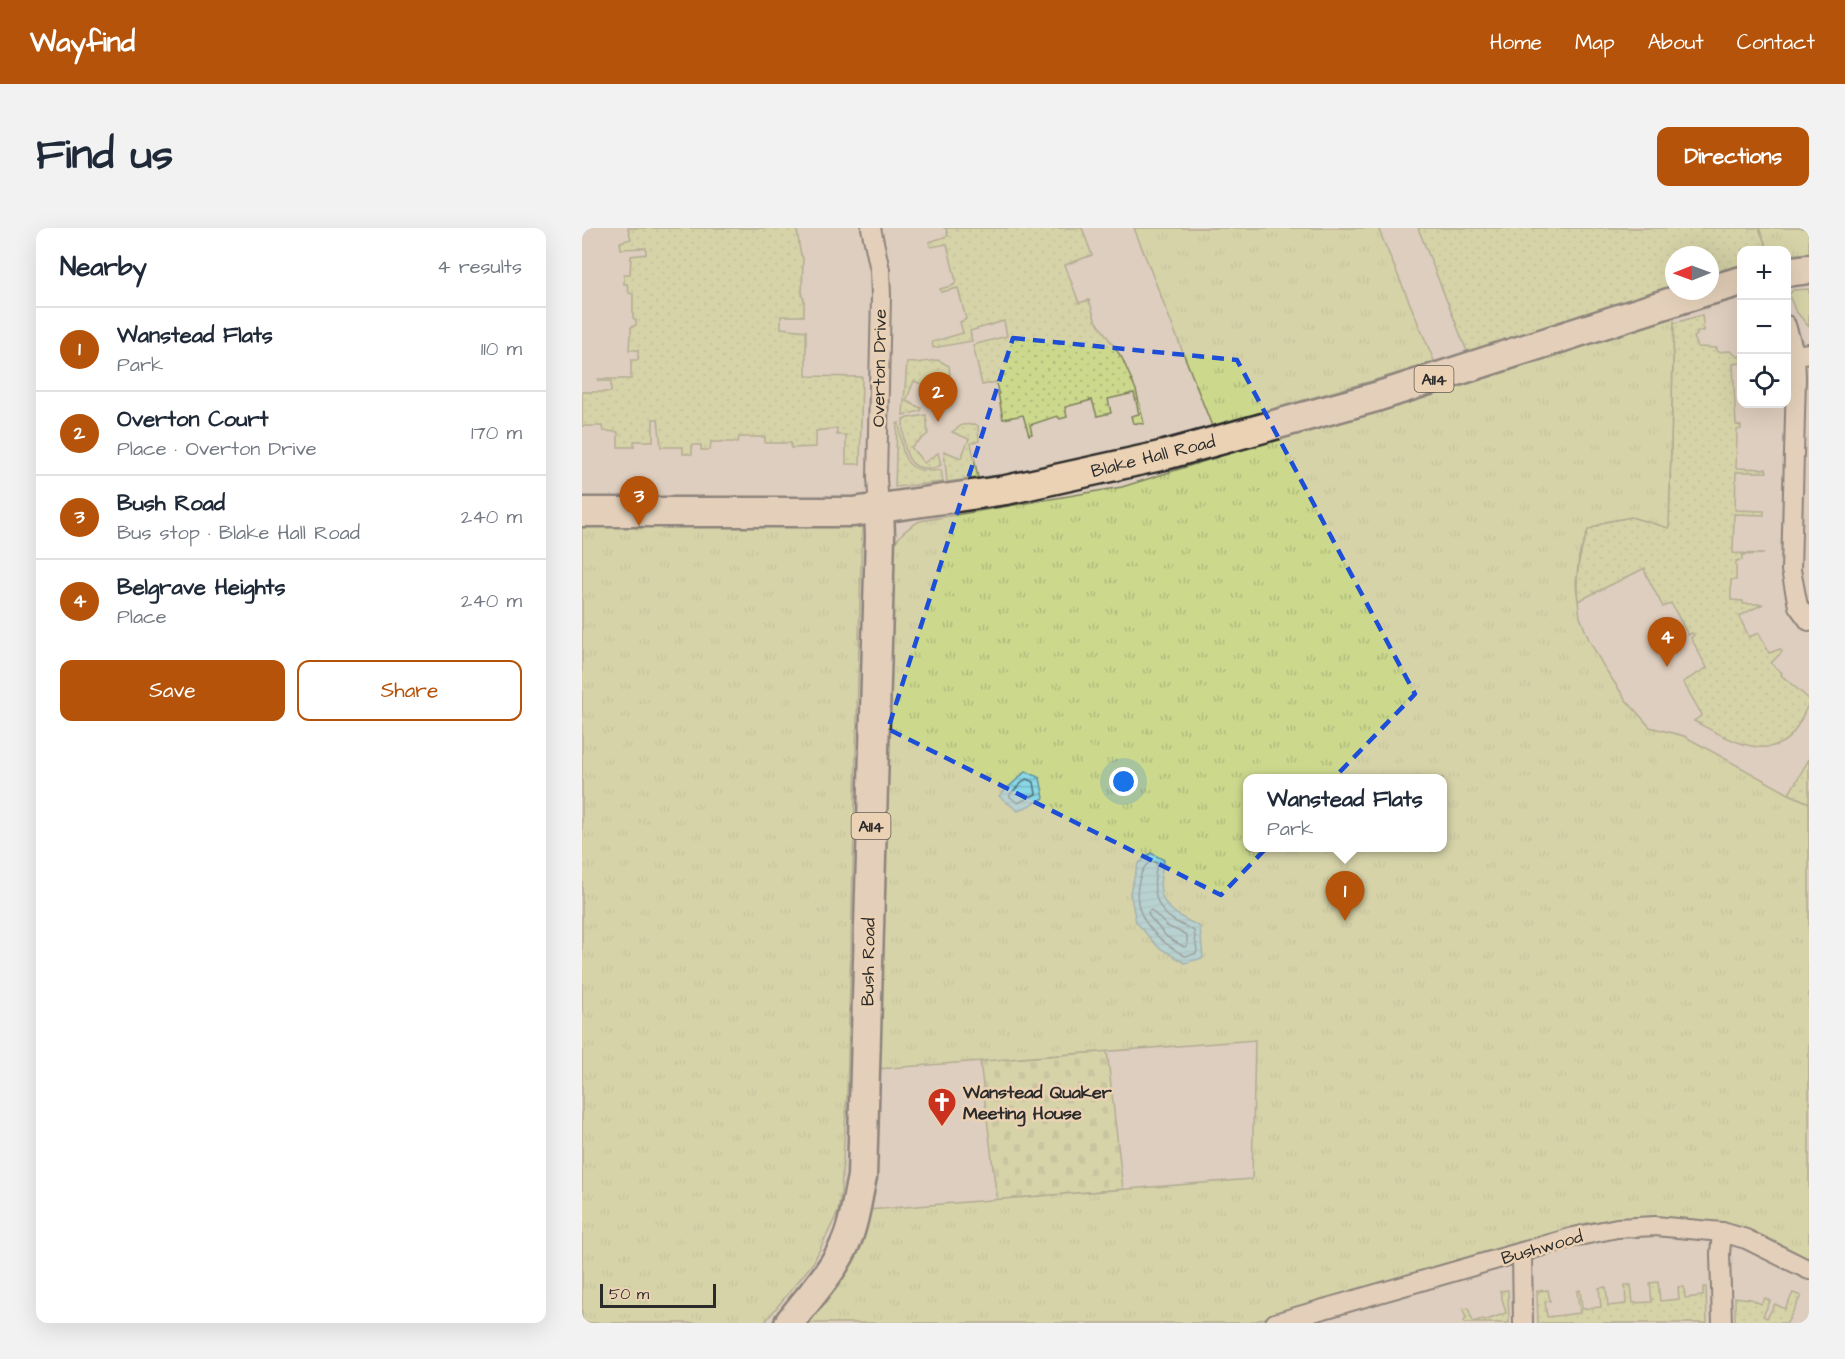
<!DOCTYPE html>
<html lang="en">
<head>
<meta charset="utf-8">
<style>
  :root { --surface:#fff; --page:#f2f2f3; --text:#1f2937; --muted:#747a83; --line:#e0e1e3; --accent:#b45309 }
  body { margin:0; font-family:"Architects Daughter",sans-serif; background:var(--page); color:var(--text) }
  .controls { position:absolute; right:18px; top:18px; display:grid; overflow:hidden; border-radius:12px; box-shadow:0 6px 24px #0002 }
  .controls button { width:54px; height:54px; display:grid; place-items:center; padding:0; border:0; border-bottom:2px solid var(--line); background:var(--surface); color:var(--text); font:30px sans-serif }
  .compass { position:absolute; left:1083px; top:18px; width:54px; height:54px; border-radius:50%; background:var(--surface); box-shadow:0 6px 24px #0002; rotate:269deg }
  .scale { position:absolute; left:18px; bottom:15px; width:116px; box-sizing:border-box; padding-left:6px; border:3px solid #2b2b2b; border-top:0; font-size:16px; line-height:21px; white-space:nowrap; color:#2b2b2b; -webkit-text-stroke:4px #ecd2b4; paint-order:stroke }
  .you { position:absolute; left:542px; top:554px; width:21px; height:21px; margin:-15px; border:4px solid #fff; border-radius:50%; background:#1a73e8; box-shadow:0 0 0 9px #1a73e833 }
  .badge { display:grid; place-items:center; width:39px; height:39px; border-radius:50%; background:var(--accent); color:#fff; font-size:20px; font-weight:700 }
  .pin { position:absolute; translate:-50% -50px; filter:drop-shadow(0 2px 3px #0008) }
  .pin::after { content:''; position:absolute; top:32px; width:21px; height:18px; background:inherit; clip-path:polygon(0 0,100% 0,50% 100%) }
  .popup { position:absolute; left:661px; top:546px; width:204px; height:78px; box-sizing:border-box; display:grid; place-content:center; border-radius:12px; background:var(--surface); filter:drop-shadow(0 2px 4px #0005); font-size:20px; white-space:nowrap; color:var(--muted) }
  .popup b { font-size:22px; color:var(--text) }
  .popup::after { content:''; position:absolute; left:50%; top:100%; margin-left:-12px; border:12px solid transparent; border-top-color:var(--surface) }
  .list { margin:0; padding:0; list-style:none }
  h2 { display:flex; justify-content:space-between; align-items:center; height:78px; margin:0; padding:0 24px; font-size:26px }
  h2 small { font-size:20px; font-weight:400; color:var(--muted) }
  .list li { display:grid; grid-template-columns:39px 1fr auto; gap:18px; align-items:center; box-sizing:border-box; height:84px; padding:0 24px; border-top:2px solid var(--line) }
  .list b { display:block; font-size:22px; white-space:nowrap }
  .list p { margin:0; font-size:20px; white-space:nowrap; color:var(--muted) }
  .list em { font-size:20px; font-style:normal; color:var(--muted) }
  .actions { display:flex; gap:12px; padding:18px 24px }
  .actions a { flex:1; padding:14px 0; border:2px solid var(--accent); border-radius:12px; text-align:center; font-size:21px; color:var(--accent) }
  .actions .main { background:var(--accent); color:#fff }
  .icon { flex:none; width:33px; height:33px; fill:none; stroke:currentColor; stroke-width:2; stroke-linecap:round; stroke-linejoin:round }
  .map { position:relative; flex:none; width:1227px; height:1095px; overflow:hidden; border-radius:12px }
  header { display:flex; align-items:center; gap:36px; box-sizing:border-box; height:84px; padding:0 30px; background:var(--accent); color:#fff }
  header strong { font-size:28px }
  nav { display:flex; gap:33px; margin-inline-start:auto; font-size:21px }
  .intro { display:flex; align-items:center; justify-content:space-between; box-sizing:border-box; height:144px; padding:0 36px }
  h1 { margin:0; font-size:42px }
  .button { padding:15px 27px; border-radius:12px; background:var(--accent); color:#fff; font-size:21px; font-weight:700 }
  main { display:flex; gap:36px; padding:0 36px }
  aside { flex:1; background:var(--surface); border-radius:12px; box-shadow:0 6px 24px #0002 }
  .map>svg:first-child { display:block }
</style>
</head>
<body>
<header>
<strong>Wayfind</strong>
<nav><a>Home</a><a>Map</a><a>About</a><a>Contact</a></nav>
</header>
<div class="intro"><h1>Find us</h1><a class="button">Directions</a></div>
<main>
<aside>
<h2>Nearby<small>4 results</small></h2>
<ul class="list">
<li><span class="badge">1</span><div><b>Wanstead Flats</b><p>Park</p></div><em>110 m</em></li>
<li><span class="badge">2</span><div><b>Overton Court</b><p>Place · Overton Drive</p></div><em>170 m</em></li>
<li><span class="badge">3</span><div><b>Bush Road</b><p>Bus stop · Blake Hall Road</p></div><em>240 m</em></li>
<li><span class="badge">4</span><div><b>Belgrave Heights</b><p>Place</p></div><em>240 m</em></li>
</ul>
<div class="actions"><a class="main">Save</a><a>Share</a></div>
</aside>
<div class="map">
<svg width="1227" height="1095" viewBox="0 0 1227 1095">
  <defs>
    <pattern id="grass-dots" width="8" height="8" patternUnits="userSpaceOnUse" patternTransform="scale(1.5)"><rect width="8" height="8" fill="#ccd98d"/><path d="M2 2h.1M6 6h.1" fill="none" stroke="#afba7a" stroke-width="1.8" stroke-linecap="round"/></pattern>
    <pattern id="cemetery-stones" width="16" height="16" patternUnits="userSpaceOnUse" patternTransform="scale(1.5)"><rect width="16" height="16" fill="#ccd98d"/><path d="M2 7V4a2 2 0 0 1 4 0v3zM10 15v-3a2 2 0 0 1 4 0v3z" fill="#afba7a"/></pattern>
    <pattern id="park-tufts" width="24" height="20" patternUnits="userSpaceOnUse" patternTransform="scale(1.5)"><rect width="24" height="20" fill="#ccd98d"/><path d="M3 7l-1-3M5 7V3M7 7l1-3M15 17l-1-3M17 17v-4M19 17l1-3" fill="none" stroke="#afba7a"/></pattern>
    <pattern id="water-rules" width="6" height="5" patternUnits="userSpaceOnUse" patternTransform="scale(1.5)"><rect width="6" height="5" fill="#89d7e7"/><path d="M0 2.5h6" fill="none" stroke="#76b9c6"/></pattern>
  </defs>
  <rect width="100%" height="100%" fill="#decebf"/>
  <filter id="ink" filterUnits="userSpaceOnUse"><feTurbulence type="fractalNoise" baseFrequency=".0167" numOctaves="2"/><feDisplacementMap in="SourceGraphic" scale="12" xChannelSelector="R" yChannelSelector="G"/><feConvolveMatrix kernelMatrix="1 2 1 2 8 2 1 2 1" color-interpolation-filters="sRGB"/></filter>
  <g filter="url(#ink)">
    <g fill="url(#grass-dots)" stroke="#7c825c" stroke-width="1.5">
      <path d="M46,0h168c4,9 1,21 7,30l-1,38 2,3v17h-23v12l25,3v45l56,1 -2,87h-14v-29h-9v-7l-21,3v16l-25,1v-5h-26v-6h-26l-1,5h-27l-1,8h-9v-5h-9v9h-9v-7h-22l-3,-28h-5v22h-19v6h-16v-15l-15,-1 -1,-5h-20v-34h29v-11h-13v-2h33v-19h7v-10h-9l1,-15 1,-1v-7l5,-2v-5l-3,-2v-24l-4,-1 -2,-9h-3v-10h6l1,-18 15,-2v-6l-25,1 -1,-7 11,-3z"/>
      <path d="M361,0h139l10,27 -27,10 14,38 10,-3 6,19 27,39 14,32 8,34 -11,-1 -2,-7 8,-2 -5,-21 -26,6 3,14 -14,3 -5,-16 -27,7 2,10 -7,2 -3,-3 -27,9 2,9 -3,1 -6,-20 -20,4 -7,-37 -14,3 -9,-40 34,-9 -3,-15 -34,10 2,10 -39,7 -1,-6 31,-9 -3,-11 6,-3 -8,-31 -17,4 -1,-3 14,-4 2,-4 -9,-37 -16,3 -2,-5 19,-6 -2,-8z"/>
      <path d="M836,0h341l9,22h-26l-1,15 -31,9v-19h-36v31l-206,68z"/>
      <path d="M1120,87l2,16h-7v4l-3,2 4,10 19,1v4l13,-1 8,6 3,-2v8l-8,1 3,61 5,1v3l-4,1 -1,38 30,1 1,3h-31l-1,38 29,1v4l-30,-1 -1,39 31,1 -22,1v5l-6,1v19h-5v20l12,1v3h20l-24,12 10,21 10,-4 10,20 11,-4 2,3 -11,11 11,10 -1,2 28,24v4c-5,9 -9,21 -16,30 -25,32 -72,2 -99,-12l8,-6 -19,-33 24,-14 -16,-30 3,-3 -2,-2 -4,2 -17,-32 -8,4 -18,-35v-4l-67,33c-3,-26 1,-47 10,-71l17,-8 26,-5 38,11 5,-205z"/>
      <path d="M356,132l11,6 1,10 -17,13 -19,-8 -8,20 15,7v3l-18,4 4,-53 8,1z"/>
      <path d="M344,187l2,19 -17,13 13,16 14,-10 3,12c-4,3 -8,3 -13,3 -26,3 -25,-32 -25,-49z"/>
      <path d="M317,195c4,32 2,52 42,47l2,12 -48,5 2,-63z"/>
      <path d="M393,196l3,2 1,15 -8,2 7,35 -31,4 -3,-31 17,7 8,-19 -17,-7 10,-7z"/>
      <path d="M1227,531v44l-20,-9z"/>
      <path d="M1076,1054l2,19 19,-2 -1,-12h6l1,11 18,-2v-9h3l1,36h-169l-1,-32 11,-1 2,11 -5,1 2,15 33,-4 -3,-22 3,-1 2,19 19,-2 -2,-19 7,-1 2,19 18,-2 -1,-19h6l2,18 19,-1 -2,-19z"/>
      <path d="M926,1062l1,33h-45v-2l2,-2 -3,-10 5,-1 5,14 10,-3 1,2 22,-8 -6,-22z"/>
      <path d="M1211,1065l8,3 -14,27h-52v-26l16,2 10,5 4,-6 5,3 -7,15 4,2 8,-14 10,5z"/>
    </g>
    <path fill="url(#cemetery-stones)" stroke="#7c825c" stroke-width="1.5" d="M525,823l16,138 -126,11 -17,-139z"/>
    <g fill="url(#park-tufts)" stroke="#7c825c" stroke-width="1.5" fill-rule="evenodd">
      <path d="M552,0h244l57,135 -223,63z"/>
      <path d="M1177,0h50v25l-22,2 -1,-5h-18z"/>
      <path d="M1092,87l-5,213 -38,-11 -26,5 -17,8 -9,26 -3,29 4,32 9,23 15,27 22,33 24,27 34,9 105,58 20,9v456c-18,-9 -35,-19 -54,-26 -52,-19 -114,-18 -168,-10l-338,100h-444l29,-33 18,-30 16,-50 384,-31 3,-139 -378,29 15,-522c8,-12 15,-20 28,-26l202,-34zM666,550h195v70h-195z"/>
      <path d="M275,297l5,3 -15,566 -6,98 -3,20 -25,51 -49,60h-182v-797z"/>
    </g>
    <path fill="#ccd98d" stroke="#7c825c" stroke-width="1.5" d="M1227,61v38l-14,-17 -6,-15 4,-5z"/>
    <g fill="url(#water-rules)" stroke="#63929c" stroke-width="1.5">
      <path d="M444,543l14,7 4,20 -26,13 -19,-15z"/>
      <path d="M569,625l13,7c-10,41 0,49 36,67l3,31 -18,5 -27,-16 -22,-25 -6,-30 8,-28z"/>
    </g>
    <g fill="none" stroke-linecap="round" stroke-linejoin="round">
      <g stroke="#517076" stroke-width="1.5">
        <path d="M444,551l8,3 2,12 -18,9 -8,-6v-3z"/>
        <path d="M569,633l6,3c-5,21 -4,43 16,56 6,4 14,7 21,11l3,20 -2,3 -10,2c-28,-16 -55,-40 -46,-75 3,-10 4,-14 12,-20z"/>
        <path d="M569,682l16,16 20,9v11l-3,1 -17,-10 -18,-21 -1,-4z"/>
      </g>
      <g stroke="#2b2b2b" stroke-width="22">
        <g id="street">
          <path d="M289,0l9,42 1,26 -4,182 2,31"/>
          <path d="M1204,97l9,30 14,-2"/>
          <path d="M1213,127l1,22 -5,193 7,36 11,15"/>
          <path d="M940,1024l1,71"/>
          <path d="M693,1095l299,-86 43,-9 38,-2 67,6 24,7 63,31"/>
          <path d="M1140,1095l-2,-69 2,-22"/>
        </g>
      </g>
      <g stroke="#2b2b2b" stroke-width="33">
        <g id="primary">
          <path d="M1204,44l23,-3"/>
          <path d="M1128,62l32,-9"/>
          <path d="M0,284h271l153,-22 159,-35 211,-58 330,-106"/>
          <path d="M207,1095c20,-26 44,-51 57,-81 9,-20 11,-44 16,-65l18,-641 -1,-27"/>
        </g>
      </g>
      <use href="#street" stroke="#ecd2b4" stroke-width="18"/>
      <use href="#primary" stroke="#ecd2b4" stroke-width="28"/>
    </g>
  </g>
  <path d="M0 0H1227V1095H0ZM431,110l224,22 178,334 -194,201 -333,-166z" fill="#decebf" fill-opacity=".55" fill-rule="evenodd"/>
  <path fill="none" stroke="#1d4ed8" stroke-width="4.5" stroke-dasharray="12 8" stroke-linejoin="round" d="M431,110l224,22 178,334 -194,201 -333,-166z"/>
  <defs>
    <g id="church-pin" transform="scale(1.5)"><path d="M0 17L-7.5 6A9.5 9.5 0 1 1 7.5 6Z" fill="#c8321e" stroke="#ecd2b4"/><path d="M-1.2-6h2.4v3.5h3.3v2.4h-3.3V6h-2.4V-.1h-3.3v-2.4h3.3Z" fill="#fff"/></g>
  </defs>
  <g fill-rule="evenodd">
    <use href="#church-pin" x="360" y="874"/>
  </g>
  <g text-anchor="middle" stroke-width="5" stroke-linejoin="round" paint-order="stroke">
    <g fill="#ecd2b4" stroke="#655d54" stroke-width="1.5">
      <rect x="832.5" y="138" width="39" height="26" rx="4.5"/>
      <rect x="269.5" y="585" width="39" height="26" rx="4.5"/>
    </g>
    <g font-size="16" font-weight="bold" fill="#2b2b2b">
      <text x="852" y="157">A114</text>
      <text x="289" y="604">A114</text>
    </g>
    <g font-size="18" fill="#2b2b2b" stroke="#ecd2b4">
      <text transform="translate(297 140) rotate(-89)" y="6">Overton Drive</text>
      <text transform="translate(571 228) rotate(-14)" y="6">Blake Hall Road</text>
      <text transform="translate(286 734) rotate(-89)" y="6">Bush Road</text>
      <text transform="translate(960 1019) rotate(-16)" y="6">Bushwood</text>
    </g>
    <g font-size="18" font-weight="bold" fill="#2b2b2b" stroke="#ecd2b4" text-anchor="start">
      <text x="381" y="870">Wanstead Quaker<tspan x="381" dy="21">Meeting House</tspan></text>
    </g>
  </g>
</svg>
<div class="controls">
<button>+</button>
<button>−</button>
<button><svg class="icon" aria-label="locate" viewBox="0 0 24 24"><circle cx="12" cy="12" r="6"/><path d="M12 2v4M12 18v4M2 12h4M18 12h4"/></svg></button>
</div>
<svg class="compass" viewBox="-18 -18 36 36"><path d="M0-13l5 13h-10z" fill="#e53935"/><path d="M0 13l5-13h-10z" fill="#747a83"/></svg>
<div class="scale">50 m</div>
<div class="you"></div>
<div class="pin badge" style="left:763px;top:693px">1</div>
<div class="popup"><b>Wanstead Flats</b>Park</div>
<div class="pin badge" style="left:356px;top:194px">2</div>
<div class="pin badge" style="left:57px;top:298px">3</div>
<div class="pin badge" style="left:1085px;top:439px">4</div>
</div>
</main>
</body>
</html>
